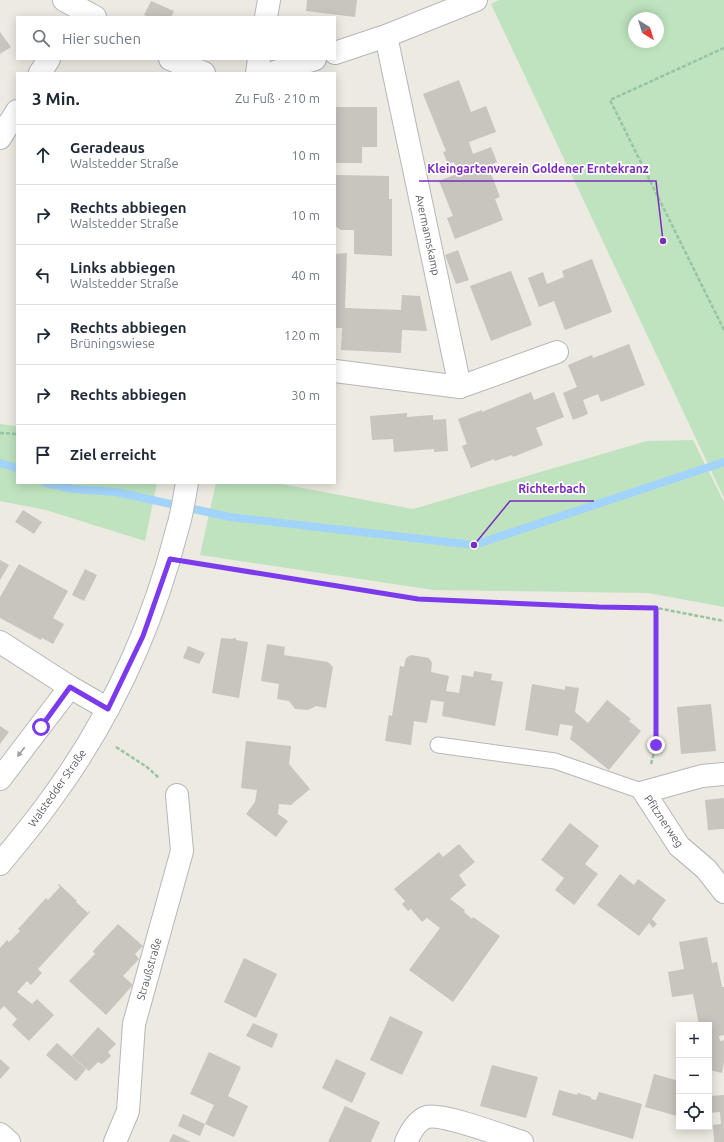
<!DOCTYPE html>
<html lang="de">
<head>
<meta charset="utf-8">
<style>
  :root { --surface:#fff; --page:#f2f2f3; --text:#1f2937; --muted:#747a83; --line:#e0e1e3 }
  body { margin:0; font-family:Ubuntu,sans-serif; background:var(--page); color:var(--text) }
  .controls { position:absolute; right:12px; bottom:12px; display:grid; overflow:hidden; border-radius:0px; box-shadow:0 2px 10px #0003 }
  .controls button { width:36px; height:36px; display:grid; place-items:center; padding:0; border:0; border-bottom:1px solid var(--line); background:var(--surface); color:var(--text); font:20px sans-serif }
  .compass { position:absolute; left:628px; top:12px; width:36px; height:36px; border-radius:50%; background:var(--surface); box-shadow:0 2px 10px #0003; rotate:142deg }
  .stop { position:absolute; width:12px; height:12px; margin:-9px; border:3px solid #7c3aed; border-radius:50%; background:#fff }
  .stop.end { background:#7c3aed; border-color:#fff; box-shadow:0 1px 4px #0008 }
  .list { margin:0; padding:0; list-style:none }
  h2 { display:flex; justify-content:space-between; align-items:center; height:52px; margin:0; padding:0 16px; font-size:17px }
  h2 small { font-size:13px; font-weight:400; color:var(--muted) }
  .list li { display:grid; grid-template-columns:26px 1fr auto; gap:12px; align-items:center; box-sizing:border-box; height:60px; padding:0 16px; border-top:1px solid var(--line) }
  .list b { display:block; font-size:15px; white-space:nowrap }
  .list p { margin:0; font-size:13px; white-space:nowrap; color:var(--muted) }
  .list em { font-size:13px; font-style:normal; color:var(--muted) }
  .icon { flex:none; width:22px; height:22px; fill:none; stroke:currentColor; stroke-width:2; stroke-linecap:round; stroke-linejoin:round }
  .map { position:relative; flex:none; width:724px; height:1142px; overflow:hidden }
  .search { position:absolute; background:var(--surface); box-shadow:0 2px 10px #0003; left:16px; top:16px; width:320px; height:44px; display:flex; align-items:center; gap:10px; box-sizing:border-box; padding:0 14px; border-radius:0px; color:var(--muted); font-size:15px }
  .panel { position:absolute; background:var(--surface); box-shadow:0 2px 10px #0003; left:16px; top:72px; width:320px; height:412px; border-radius:0px }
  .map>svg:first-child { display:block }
</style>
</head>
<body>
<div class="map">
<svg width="724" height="1142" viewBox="0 0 724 1142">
  <rect width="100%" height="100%" fill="#eceae1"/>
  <g fill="#bee3be" fill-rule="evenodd">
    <path d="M499,0h225v498l-233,-494zM634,18h24v24h-24z"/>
    <path d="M0,424l17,2v57h140l-12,58 -99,-31 -46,-9z"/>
    <path d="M693,440l31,62v105l-76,-14 -214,-3 -234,-35 16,-72h60l137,26 234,-68z"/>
  </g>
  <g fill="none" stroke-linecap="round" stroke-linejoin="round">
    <g stroke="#a2d4fb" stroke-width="8">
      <path d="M0,463l17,5"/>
      <path d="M46,483l27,6 43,3 114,25 244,28 250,-83"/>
    </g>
  </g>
  <g fill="#c8c4be">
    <path d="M307,0h50l-2,17 -49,-6z"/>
    <path d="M151,1l23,10 -3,6h-22l-5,-2z"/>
    <path d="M0,32l11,15 -11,7z"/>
    <path d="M459,80l12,32 15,-6 10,26 -27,10 4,12 18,-7 6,15 -9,4 12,31 -5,2 8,21 -48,19 -8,-21 6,-2 -14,-35 20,-8 -5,-11 -6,2 -5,-12 3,-1 -23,-57z"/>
    <path d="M335,107h42v40h-15v16h-27z"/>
    <path d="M335,175l54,1v23h3v57l-38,-2v-24h-13l-6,-4z"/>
    <path d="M458,250l11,30 -13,4 -11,-29z"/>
    <path d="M347,253l-2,55 56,2 1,-15 18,1 7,35 -25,-1 -1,23 -60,-3 1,-22h-7v-74z"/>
    <path d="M592,259l20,53 -47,18 -11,-29 -15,6 -11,-29 15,-6 4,12 17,-7 -2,-6z"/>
    <path d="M511,271l21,54 -41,16 -21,-55z"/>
    <path d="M629,344l16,41 -44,17 -3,-8 -15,6 5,14 -15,6 -10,-27 14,-6 -9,-22 24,-10 1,3z"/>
    <path d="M531,392l3,8 20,-8 10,25 -28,11 7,17 -30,12 -1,-2 -17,6 -1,-2 -23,9 -9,-22 5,-2 -9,-25 24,-9v2z"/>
    <path d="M407,413v4l26,-2v5l13,-1 2,32 -14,1v-3l-40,3 -1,-13 -21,1 -2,-24z"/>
    <path d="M23,510l19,12 -8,12 -19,-12z"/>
    <path d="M0,560l9,5 -9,15z"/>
    <path d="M19,564l49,27 -15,27 11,6 -11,20 -11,-6 -1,2 -41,-22v-21z"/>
    <path d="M85,569l12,6 -13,26 -12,-6z"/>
    <path d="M221,638l12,1v-1h3v2l12,2 -9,56 -27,-5z"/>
    <path d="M267,644l18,3 -1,8 44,7 5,5 -7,41 -10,-2 -8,4 -13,-1 -6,-8 -12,-2 2,-15 -18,-3z"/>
    <path d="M188,646l17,7 -6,11 -16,-6z"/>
    <path d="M411,655l18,3 3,5 -1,9 18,4 -3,15 13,2 3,-18 11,2 1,-6 18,3 -1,6 12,2 -8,44 -53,-10 2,-14 -13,-2 -4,23 -13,-2 -3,24 -26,-4 4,-26 3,1 8,-50 4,1 2,-9z"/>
    <path d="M532,684l33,6v-4l14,2 -4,24 13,11 19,-23 24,19 -2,2 12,10 -32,39 -39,-31 3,-13 -13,-2 -2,12 -33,-6z"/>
    <path d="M711,704l5,47 -35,3 -4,-47z"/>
    <path d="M0,726l9,6 -9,12z"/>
    <path d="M246,741l45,5 -2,18 21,25 -19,16 -12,-1 -1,10 10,7 -12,16 -30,-23 9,-12 2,-12 -16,-2z"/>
    <path d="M724,798v31l-16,1 -3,-30z"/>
    <path d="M570,823l29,23 -14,18 13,10 -24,31 -19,-15 9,-12 -23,-18z"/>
    <path d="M459,844l16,18 -16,13 7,10 -16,14 15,11 -1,2 8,7 1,-2 27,19 -47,66 -44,-32 31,-42 -13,-10 -5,4 -11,-13 -3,2 -6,-7 3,-3 -11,-12 45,-37 4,5z"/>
    <path d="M620,874l14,11 4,-6 28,21 -14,19 5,5 -4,4 -4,-5 -10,13 -42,-31z"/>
    <path d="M59,884l18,17 -1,1 12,11 1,-2 1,1 -52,57 4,4 -11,12 -4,-4 -10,11 15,12 5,-5 17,16 -25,26 -17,-16 5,-6 -13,-13 -4,4v-62l7,-8 2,2 11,-11 -2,-2 28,-31 2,2 12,-13 -2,-2z"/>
    <path d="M118,924l25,22 -8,8 4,5 -16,17 10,9 -27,30 -37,-34 26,-27 -2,-3z"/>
    <path d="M707,937l5,26 5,-1 5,25h2v48l-5,1 1,5 4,-1v22l-2,11 -13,-3v-45h-10l-6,-31 -21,3 -4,-25 16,-3 -5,-27z"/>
    <path d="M244,958l33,16 -21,44 -32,-16z"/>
    <path d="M390,1016l33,16 -21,43 -32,-15z"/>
    <path d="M253,1023l25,11 -6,14 -26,-12z"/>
    <path d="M98,1027l18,17 -8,8 3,4 -9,8 -4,-2 -9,9 -17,-15z"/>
    <path d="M57,1043l29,26 -10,12 -30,-26z"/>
    <path d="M209,1052l32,15 -13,29 20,10 -14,31 -29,-13 9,-19 -24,-11z"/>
    <path d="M0,1059l10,9 -10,11z"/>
    <path d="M336,1059l30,14 -14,30 -30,-15z"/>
    <path d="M492,1065l46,12 -12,41 -46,-12z"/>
    <path d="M654,1074l25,7v29l-2,6 -32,-9z"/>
    <path d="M559,1090l18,5 1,-2 13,4v2l5,1 3,-8 43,12 -9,35 -81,-24z"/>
    <path d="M724,1095v47h-10l-1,-17 8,-1 -1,-12 -11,1v-17z"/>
    <path d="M345,1106l35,16 -9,20h-43z"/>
    <path d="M183,1114l22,10 -5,12 -22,-10z"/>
    <path d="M173,1134l18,8h-22z"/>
  </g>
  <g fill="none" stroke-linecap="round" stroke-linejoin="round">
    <g stroke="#b4b7bb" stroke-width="17">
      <path id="service" d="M438,745l117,16 89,31"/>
    </g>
    <g stroke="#b4b7bb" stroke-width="24">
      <g id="minor">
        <path d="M64,0l31,17"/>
        <path d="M335,53l51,-17 90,-36"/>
        <path d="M170,59l34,14"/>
        <path d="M40,73l9,-14"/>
        <path d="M272,73l43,-14"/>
        <path d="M0,138l17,-27"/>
        <path d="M335,371l125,16 -74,-351"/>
        <path d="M460,387l97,-35"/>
        <path d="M0,642l70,45 38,22"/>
        <path d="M724,774l-22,2 -58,16 35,54 27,23 18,23"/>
        <path d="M0,779l70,-92"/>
        <path d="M0,1134l9,8"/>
        <path d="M115,1142l13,-31 6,-87 48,-173 -5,-56"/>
        <path d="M406,1142c4,-9 11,-22 21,-25 16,-4 76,19 95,25"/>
      </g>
    </g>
    <g stroke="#b5b8bd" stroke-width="24">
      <g id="secondary">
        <path d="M266,17l3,-17"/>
        <path d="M257,73l2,-14"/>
        <path d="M0,864c17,-21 34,-41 49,-62 60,-81 103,-174 128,-272 5,-15 7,-31 10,-47"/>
      </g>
    </g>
    <g stroke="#98c3a4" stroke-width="2.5" stroke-dasharray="4 2" stroke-linecap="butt">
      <path d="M724,48l-114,52 114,230"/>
      <path d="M0,433l17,1"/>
      <path d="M194,563l224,36 181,8 58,1 67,13"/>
      <path d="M116,747l31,20 12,11"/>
      <path d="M651,764l5,-19 1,-137"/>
    </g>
    <use href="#service" stroke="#fff" stroke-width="15"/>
    <use href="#minor" stroke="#fff" stroke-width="22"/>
    <use href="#secondary" stroke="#fff" stroke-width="22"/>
  </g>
  <defs><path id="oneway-solid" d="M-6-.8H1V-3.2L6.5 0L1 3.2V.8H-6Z"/></defs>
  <use fill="#9c9ea1" href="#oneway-solid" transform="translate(21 752) rotate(128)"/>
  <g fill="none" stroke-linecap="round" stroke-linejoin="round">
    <path stroke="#7c3aed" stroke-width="5" d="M41,727l29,-40 38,22 35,-73 27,-77 248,40 181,8 57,1v137"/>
  </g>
  <g text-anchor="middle" stroke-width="3.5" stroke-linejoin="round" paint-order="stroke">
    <g font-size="11" fill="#5a5d62" stroke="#fff">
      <text transform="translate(428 235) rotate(78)" y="4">Avermannskamp</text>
      <text transform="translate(57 788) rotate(-55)" y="4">Walstedder Straße</text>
      <text transform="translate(664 821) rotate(56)" y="4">Pfitznerweg</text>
      <text transform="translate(149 969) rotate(-74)" y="4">Straußstraße</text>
    </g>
  </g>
  <path fill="none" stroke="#7b2cbf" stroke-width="1.5" d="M663 241L656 181H419M474 545L510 501H594"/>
  <g fill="#7b2cbf" stroke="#fff" stroke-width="1.5">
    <circle cx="663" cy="241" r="4"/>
    <circle cx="474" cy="545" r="4"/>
  </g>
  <g font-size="12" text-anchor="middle" font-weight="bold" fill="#7b2cbf" stroke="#fff" stroke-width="3.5" stroke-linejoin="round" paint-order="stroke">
    <text x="538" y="173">Kleingartenverein Goldener Erntekranz</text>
    <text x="552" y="493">Richterbach</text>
  </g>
</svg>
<div class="controls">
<button>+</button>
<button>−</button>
<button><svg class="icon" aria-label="locate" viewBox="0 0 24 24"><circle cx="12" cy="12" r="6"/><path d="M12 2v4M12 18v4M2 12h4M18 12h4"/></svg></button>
</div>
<svg class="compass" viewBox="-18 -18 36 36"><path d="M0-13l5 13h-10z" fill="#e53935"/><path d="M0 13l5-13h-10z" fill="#747a83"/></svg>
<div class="stop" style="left:41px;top:727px"></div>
<div class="stop end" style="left:656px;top:745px"></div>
<div class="search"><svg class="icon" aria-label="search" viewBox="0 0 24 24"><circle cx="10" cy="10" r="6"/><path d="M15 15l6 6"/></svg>Hier suchen</div>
<section class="panel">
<h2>3 Min.<small>Zu Fuß · 210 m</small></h2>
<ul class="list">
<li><svg class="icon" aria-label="ahead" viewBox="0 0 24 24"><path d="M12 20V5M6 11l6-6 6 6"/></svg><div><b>Geradeaus</b><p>Walstedder Straße</p></div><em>10 m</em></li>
<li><svg class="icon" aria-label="right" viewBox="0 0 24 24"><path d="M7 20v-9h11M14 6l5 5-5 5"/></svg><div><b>Rechts abbiegen</b><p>Walstedder Straße</p></div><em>10 m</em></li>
<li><svg class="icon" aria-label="left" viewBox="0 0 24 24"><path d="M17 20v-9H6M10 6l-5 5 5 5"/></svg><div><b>Links abbiegen</b><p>Walstedder Straße</p></div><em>40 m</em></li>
<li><svg class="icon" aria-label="right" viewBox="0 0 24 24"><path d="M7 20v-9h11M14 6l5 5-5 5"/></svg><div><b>Rechts abbiegen</b><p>Brüningswiese</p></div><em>120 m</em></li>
<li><svg class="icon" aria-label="right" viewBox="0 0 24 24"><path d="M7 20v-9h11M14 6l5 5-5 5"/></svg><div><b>Rechts abbiegen</b></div><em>30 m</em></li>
<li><svg class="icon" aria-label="arrive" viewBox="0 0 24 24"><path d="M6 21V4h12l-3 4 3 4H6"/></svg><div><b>Ziel erreicht</b></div></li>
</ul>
</section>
</div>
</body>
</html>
